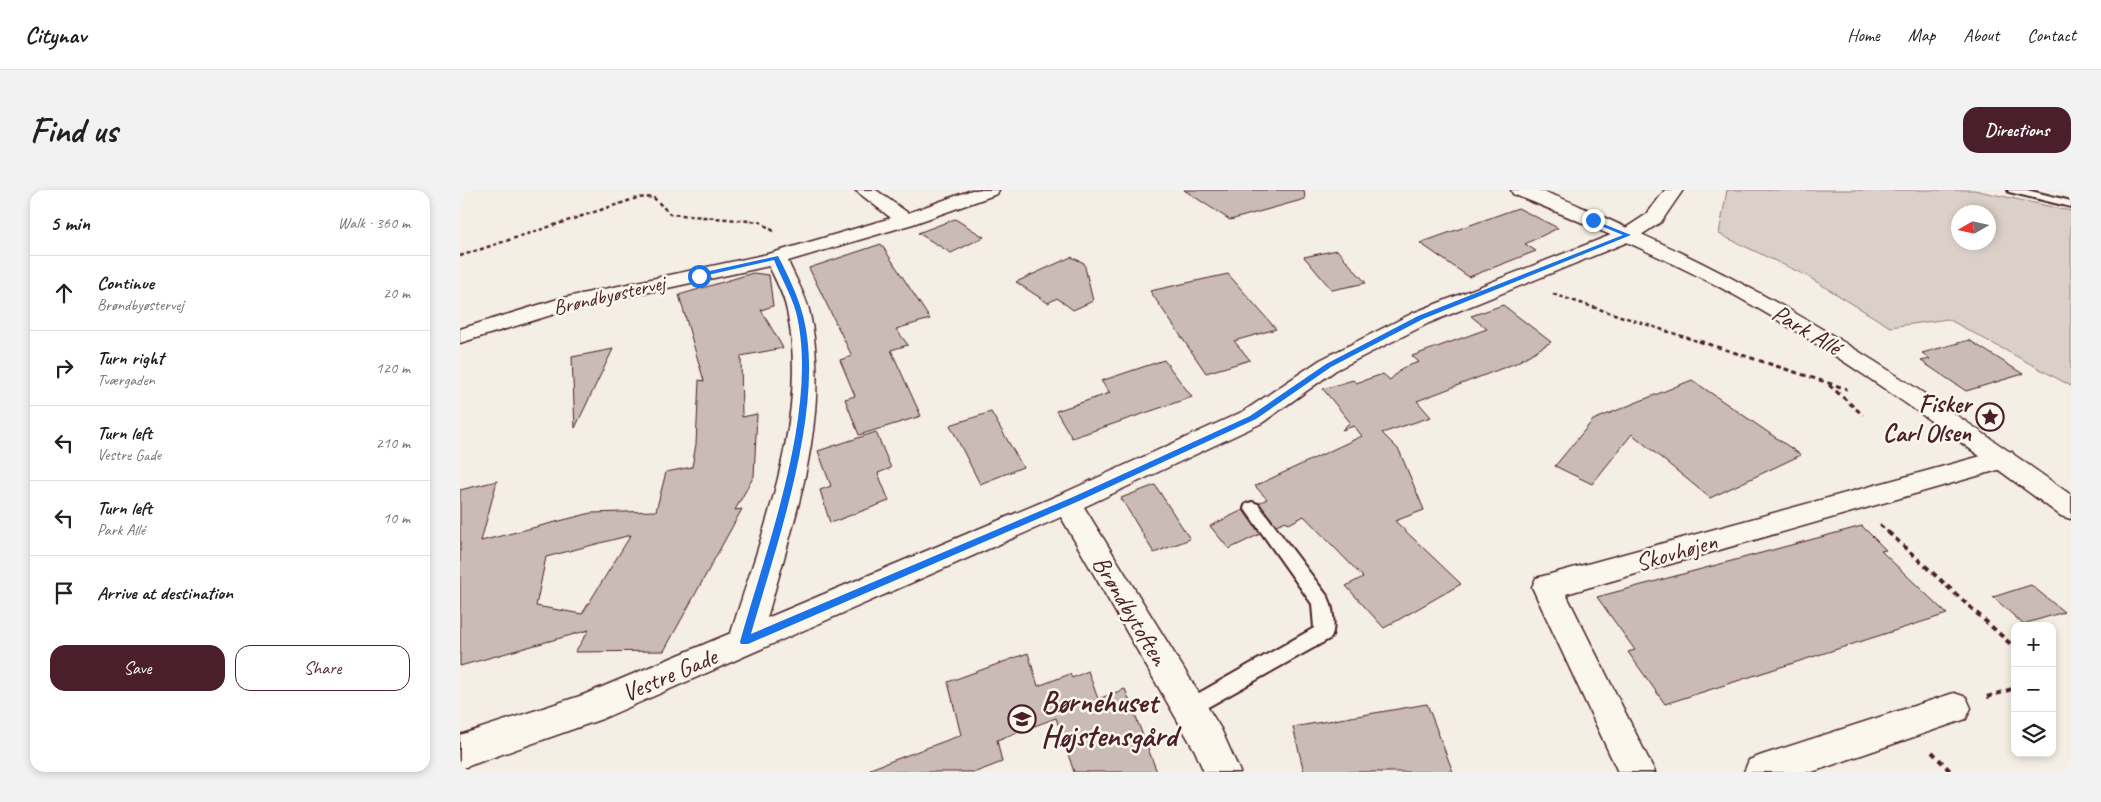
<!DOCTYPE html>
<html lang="en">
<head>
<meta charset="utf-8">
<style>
  :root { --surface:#fff; --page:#f2f2f2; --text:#202124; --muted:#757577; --line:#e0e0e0; --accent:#4a1f2b }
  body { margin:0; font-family:Caveat,sans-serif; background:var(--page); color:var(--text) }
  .controls { position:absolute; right:15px; bottom:15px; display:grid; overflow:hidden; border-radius:10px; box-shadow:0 2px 8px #0003 }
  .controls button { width:45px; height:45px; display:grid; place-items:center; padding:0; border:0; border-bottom:1px solid var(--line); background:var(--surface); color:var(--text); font:25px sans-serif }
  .compass { position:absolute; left:1491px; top:15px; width:45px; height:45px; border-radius:50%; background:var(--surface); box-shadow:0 2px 8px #0003; rotate:261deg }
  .stop { position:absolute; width:15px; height:15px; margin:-11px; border:4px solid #1a73e8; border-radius:50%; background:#fff }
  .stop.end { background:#1a73e8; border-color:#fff; box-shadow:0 1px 5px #0008 }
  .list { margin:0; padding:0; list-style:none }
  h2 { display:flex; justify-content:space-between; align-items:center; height:65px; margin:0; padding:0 20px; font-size:21px }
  h2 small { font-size:16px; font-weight:400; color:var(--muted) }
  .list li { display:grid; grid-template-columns:32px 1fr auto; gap:15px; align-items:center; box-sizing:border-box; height:75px; padding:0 20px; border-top:1px solid var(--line) }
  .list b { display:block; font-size:19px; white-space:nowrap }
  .list p { margin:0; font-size:16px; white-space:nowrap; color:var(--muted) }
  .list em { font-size:16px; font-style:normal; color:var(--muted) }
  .actions { display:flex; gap:10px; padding:15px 20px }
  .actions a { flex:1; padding:11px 0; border:1px solid var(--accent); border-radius:15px; text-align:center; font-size:18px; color:var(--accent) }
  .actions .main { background:var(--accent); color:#fff }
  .icon { flex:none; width:28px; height:28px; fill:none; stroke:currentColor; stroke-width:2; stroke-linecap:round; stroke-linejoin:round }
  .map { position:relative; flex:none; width:1611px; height:582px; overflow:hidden; border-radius:15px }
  header { display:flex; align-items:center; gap:30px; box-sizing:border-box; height:70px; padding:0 25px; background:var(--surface); border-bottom:1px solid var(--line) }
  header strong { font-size:24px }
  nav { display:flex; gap:28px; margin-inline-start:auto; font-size:18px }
  .intro { display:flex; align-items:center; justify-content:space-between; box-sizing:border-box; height:120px; padding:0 30px }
  h1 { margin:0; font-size:35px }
  .button { padding:12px 22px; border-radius:15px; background:var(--accent); color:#fff; font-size:18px; font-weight:700 }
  main { display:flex; gap:30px; padding:0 30px }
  aside { flex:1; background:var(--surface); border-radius:15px; box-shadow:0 2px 8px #0003 }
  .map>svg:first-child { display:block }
</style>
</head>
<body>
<header>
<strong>Citynav</strong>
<nav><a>Home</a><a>Map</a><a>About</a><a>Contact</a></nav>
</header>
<div class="intro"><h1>Find us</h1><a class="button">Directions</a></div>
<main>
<aside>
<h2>5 min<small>Walk · 360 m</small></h2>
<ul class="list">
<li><svg class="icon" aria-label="ahead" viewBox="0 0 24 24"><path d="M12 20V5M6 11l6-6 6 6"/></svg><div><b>Continue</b><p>Brøndbyøstervej</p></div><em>20 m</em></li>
<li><svg class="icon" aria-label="right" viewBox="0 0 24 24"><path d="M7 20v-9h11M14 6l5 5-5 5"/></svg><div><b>Turn right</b><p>Tværgaden</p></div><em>120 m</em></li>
<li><svg class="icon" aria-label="left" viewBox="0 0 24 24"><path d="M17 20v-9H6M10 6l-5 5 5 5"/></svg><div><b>Turn left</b><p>Vestre Gade</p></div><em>210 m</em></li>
<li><svg class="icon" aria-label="left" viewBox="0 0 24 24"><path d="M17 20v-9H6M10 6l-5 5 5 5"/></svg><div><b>Turn left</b><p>Park Allé</p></div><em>10 m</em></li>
<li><svg class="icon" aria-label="arrive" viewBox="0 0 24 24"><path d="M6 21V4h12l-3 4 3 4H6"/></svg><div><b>Arrive at destination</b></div></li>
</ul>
<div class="actions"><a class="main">Save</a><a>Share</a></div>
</aside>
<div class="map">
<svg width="1611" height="582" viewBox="0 0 1611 582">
  <rect width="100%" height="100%" fill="#f4eee4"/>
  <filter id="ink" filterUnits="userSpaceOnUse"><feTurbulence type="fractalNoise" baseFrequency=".02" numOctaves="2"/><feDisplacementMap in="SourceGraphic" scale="10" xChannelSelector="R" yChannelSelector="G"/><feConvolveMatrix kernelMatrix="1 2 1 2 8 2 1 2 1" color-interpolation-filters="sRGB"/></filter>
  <g filter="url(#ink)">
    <path fill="#dbd0c9" stroke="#92787a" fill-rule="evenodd" d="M1267,0h247l97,21v175l-123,-67 -58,8 -83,-51 -88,-42zM1498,22h30v30h-30z"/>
    <g fill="#cabbb6" stroke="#4a1f2b" fill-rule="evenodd">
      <path d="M724,0h120l1,9 -75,21z"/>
      <path d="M1058,18l40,20 -33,16 11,7 -67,26 -49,-34z"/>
      <path d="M495,29l29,18 -33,16 -33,-20z"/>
      <path d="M421,54l49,75 -34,10 12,16 -17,5 30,66 -62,19 -14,-36 10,-3 -15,-36 12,-4 -43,-88z"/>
      <path d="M877,60l29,33 -34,7 -28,-33z"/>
      <path d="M611,67l13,6 9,38 -20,9 -16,-12 -9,5 -32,-21z"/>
      <path d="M293,83l16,2 4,31 -12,4 22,38 -42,8 1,61 15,-3 -3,62 -19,34 7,-1 -78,142 -89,1 14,-22 -129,36v-176l37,-9 -16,60 110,-28 65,-2 10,-39 26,-5 4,-23 3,-64 5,1 -25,-86zM171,345l-49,79 -46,-8 10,-49z"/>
      <path d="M768,84l48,55 -42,12 16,19 -44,13 -56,-82z"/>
      <path d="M1043,115l48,37 -35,21 -99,38 14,16 -49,16 17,17 25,60 -29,11 66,63 -77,44 -38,-42 17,-9 -59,-61 -15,8 -3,-3 -10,4 -17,-22 8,-4 -12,-13 107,-50 -8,-10 -12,4 8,-8 -27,-33 30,-9 3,3 27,-9 7,6 12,-12 17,-6 -7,-6 75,-27 -16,-13z"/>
      <path d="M1509,150l54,34 -57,17 -45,-30 9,-2 -8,-6z"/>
      <path d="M153,159l-38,79 -3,-71z"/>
      <path d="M704,170l28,37 -120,41 -16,-27 54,-18 -9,-12z"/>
      <path d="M1232,190l109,75 -91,43 -78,-64 -40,50 -37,-18 38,-46z"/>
      <path d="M531,222l32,55 -43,17 -30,-59z"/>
      <path d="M416,242l15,36 -13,5 11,28 -59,22 -10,-33 11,-4 -13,-35z"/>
      <path d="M695,295l35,54 -36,14 -33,-55z"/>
      <path d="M783,320l17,24 -31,15 -19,-23z"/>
      <path d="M1402,336l24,24 -5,1 66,63 -282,90 -37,-52 7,-2 -38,-53z"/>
      <path d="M1571,395l33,27 -41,12 -30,-27z"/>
      <path d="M568,463l10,33 32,-12 2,4 16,-7 10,28 27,-10 32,83h-83l-18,-54 -59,22 5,22 -26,10h-105l-1,-3 91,-34 -13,-53z"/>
      <path d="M967,514l26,68h-149l-11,-45z"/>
    </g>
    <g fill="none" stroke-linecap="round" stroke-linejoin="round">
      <g stroke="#4a1f2b" stroke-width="4">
        <g id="lane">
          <path d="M1548,0h19l44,11v6l-62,-15z"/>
          <path d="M792,312l6,2 70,93c5,10 8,31 3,41l-141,79 -7,-3 -3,-6 3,-6 131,-74 -2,-24 -68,-96 2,-4z"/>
        </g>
      </g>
      <g stroke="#4a1f2b" stroke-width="3">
        <g id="street">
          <path d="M395,0h21l32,23 64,-23h27l-2,4 -84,30 -125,37c7,17 18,34 22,53 22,102 -16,206 -43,304l299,-126 178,-81 76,-51 93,-47 208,-82 26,-17 18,-24h18l-22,32 -26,17 -206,84 -93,47 -74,53 -178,84 137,222 19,43h-36l-9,-21 -134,-234 -459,202 -142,50v-34l123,-40 148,-62c30,-98 79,-217 56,-322 -3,-16 -11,-30 -18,-45l-198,43 -111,34v-14l98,-30 214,-46 119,-35z"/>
          <path d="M1543,260l9,2 4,7 -4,7 -446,128 89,178h-37l-86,-185 4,-9z"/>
          <path d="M1494,503l12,4 5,11 -5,11 -154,53h-68l5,-12 13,-5z"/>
        </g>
      </g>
      <g stroke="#4a1f2b" stroke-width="3">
        <path id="secondary" d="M1051,0c8,0 18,0 26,0 27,7 61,25 88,37 160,69 304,167 446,268v24l-10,-3c-105,-78 -210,-156 -325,-220 -71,-39 -147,-71 -223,-102z"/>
      </g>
      <g stroke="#4a1f2b" stroke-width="2.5" stroke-dasharray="4 3" stroke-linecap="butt">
        <path d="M0,66l177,-58 16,-1 17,17 90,8 15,10"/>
        <path d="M1093,104l150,49"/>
      </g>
      <g stroke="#4a1f2b" stroke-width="3" stroke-dasharray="5 4" stroke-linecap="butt">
        <path d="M1239,151l148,48"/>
        <path d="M1369,195l34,30"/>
        <path d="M1420,335l9,8"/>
      </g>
      <g stroke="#4a1f2b" stroke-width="4" stroke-dasharray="5.5 4.5" stroke-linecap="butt">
        <path d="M1428,342l127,116"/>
        <path d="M1527,507l28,-9"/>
        <path d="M1472,562l19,20"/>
      </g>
      <use href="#lane" fill="#fbf7ec" fill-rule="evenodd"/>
      <use href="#street" fill="#fbf7ec" fill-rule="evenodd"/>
      <use href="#secondary" fill="#fbf7ec" fill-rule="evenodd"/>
    </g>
  </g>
  <path fill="#1a73e8" d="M1131,29l40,16 -208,84 -92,48 -75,52 -177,82 -331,143h-7l-1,-2c26,-93 80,-235 56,-330 -5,-17 -15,-35 -22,-52l-75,17 -3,-3 82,-18c9,17 19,38 24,56 26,90 -26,233 -51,322l322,-137 177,-81 76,-52 92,-48 205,-81 -32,-13z"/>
  <defs>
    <g id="sight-ring" transform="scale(1.4375)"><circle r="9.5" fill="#fbf7ec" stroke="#4a1f2b" stroke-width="1.5"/><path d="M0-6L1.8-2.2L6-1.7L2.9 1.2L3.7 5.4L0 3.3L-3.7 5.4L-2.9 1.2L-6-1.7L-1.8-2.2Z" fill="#4a1f2b"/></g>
    <g id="school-ring" transform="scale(1.4375)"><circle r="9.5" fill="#fbf7ec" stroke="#4a1f2b" stroke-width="1.5"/><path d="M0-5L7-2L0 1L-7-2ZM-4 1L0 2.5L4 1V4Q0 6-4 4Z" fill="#4a1f2b"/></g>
  </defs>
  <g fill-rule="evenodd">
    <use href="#sight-ring" x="1530" y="227"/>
    <use href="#school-ring" x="562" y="529"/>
  </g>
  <g text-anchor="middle" stroke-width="5" stroke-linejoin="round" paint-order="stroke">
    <g font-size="21" fill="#4a1f2b" stroke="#fbf7ec">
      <text transform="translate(149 105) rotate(-13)" y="7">Brøndbyøstervej</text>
    </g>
    <g font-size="25" fill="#4a1f2b" stroke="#fbf7ec">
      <text transform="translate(1347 139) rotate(31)" y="9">Park Allé</text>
      <text transform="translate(1216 361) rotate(-16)" y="9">Skovhøjen</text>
      <text transform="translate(671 420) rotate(59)" y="9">Brøndbytoften</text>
      <text transform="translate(209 484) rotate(-23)" y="9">Vestre Gade</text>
    </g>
    <g font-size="25" font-weight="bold" fill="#4a1f2b" stroke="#fbf7ec" text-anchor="end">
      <text x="1511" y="222">Fisker<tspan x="1511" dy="29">Carl Olsen</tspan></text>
    </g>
    <g font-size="30" font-weight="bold" fill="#4a1f2b" stroke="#fbf7ec" text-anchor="start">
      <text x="581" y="522">Børnehuset<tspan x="581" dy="34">Højstensgård</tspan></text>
    </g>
  </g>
</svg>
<div class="controls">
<button>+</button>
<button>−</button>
<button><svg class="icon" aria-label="layers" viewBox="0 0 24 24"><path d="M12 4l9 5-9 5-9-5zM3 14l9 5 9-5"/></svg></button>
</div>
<svg class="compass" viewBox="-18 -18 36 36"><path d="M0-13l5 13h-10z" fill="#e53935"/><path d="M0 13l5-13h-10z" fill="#757577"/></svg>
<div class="stop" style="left:239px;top:86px"></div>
<div class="stop end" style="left:1133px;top:30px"></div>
</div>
</main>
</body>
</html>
